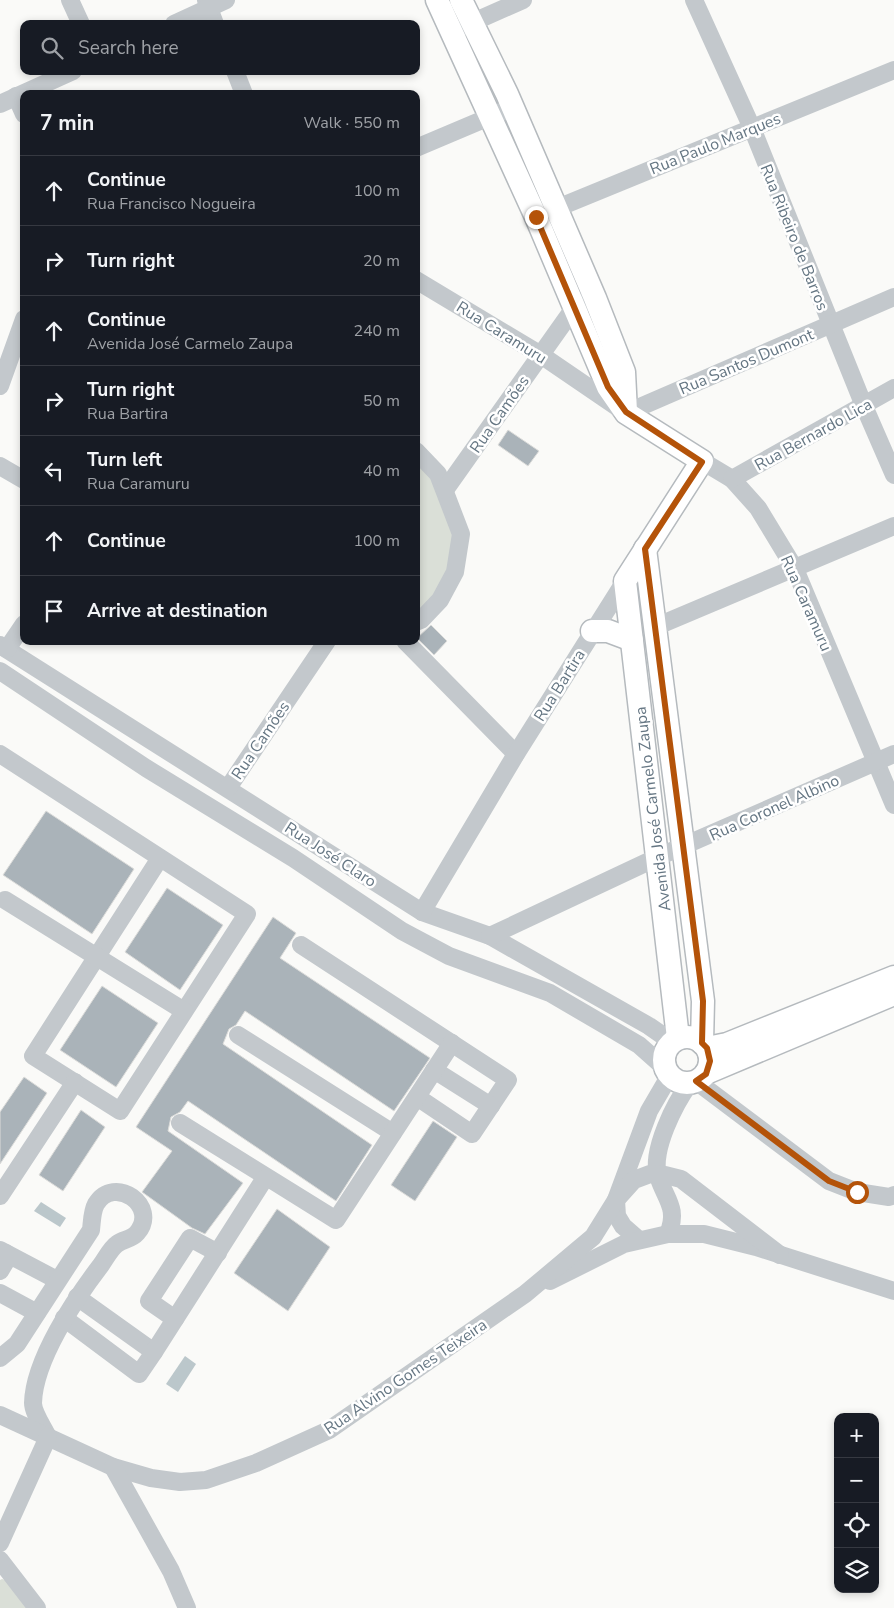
<!DOCTYPE html>
<html lang="en">
<head>
<meta charset="utf-8">
<style>
  :root { --surface:#171b24; --page:#20242c; --text:#f1f3f6; --muted:#9ea1a6; --line:#363941 }
  body { margin:0; font-family:"Nunito Sans",sans-serif; background:var(--page); color:var(--text) }
  .controls { position:absolute; right:15px; bottom:15px; display:grid; overflow:hidden; border-radius:10px; box-shadow:0 2px 8px #0003 }
  .controls button { width:45px; height:45px; display:grid; place-items:center; padding:0; border:0; border-bottom:1px solid var(--line); background:var(--surface); color:var(--text); font:25px sans-serif }
  .stop { position:absolute; width:15px; height:15px; margin:-11px; border:4px solid #b45309; border-radius:50%; background:#fff }
  .stop.end { background:#b45309; border-color:#fff; box-shadow:0 1px 5px #0008 }
  .list { margin:0; padding:0; list-style:none }
  h2 { display:flex; justify-content:space-between; align-items:center; height:65px; margin:0; padding:0 20px; font-size:21px }
  h2 small { font-size:16px; font-weight:400; color:var(--muted) }
  .list li { display:grid; grid-template-columns:32px 1fr auto; gap:15px; align-items:center; box-sizing:border-box; height:70px; padding:0 20px; border-top:1px solid var(--line) }
  .list b { display:block; font-size:19px; white-space:nowrap }
  .list p { margin:0; font-size:16px; white-space:nowrap; color:var(--muted) }
  .list em { font-size:16px; font-style:normal; color:var(--muted) }
  .icon { flex:none; width:28px; height:28px; fill:none; stroke:currentColor; stroke-width:2; stroke-linecap:round; stroke-linejoin:round }
  .map { position:relative; flex:none; width:894px; height:1608px; overflow:hidden }
  .search { position:absolute; background:var(--surface); box-shadow:0 2px 8px #0003; left:20px; top:20px; width:400px; height:55px; display:flex; align-items:center; gap:12px; box-sizing:border-box; padding:0 18px; border-radius:10px; color:var(--muted); font-size:19px }
  .panel { position:absolute; background:var(--surface); box-shadow:0 2px 8px #0003; left:20px; top:90px; width:400px; height:555px; border-radius:10px }
  .map>svg:first-child { display:block }
</style>
</head>
<body>
<div class="map">
<svg width="894" height="1608" viewBox="0 0 894 1608">
  <rect width="100%" height="100%" fill="#fafaf8"/>
  <g fill="#dadfd7">
    <path d="M416,459l18,18 21,57 -6,36 -14,26 -19,20z"/>
    <path d="M2,1579l9,3 21,26h-32v-28z"/>
  </g>
  <g fill="#bbc7cb">
    <path d="M41,1202l25,16 -6,9 -26,-16z"/>
    <path d="M185,1356l11,8 -18,28 -12,-8z"/>
  </g>
  <g fill="#aab3b9" stroke="#dcdcda">
    <path d="M508,430l31,21 -11,15 -30,-21z"/>
    <path d="M431,625l16,16 -13,14 -17,-17z"/>
    <path d="M46,811l88,58 -42,65 -89,-59z"/>
    <path d="M167,888l56,37 -43,65 -55,-38z"/>
    <path d="M273,917l23,16 -16,25 150,100 -36,53 -149,-100 -9,14 -7,4 -6,15 149,101 -36,56 -148,-100 -8,11 -9,5 -3,14 75,52 -38,51 -13,-6 -50,-36 30,-41 -36,-24z"/>
    <path d="M102,986l56,37 -42,64 -56,-37z"/>
    <path d="M24,1077l23,16 -47,71v-52z"/>
    <path d="M81,1110l24,17 -42,64 -24,-16z"/>
    <path d="M433,1121l24,16 -42,64 -24,-16z"/>
    <path d="M277,1209l53,38 -42,64 -54,-38z"/>
  </g>
  <g fill="none" stroke-linecap="round" stroke-linejoin="round">
    <g stroke="#b5babe" stroke-width="25">
      <g id="major">
        <path d="M437,0l99,217 72,170 18,26 76,48 -77,120 53,457"/>
        <path d="M461,0l46,94 88,204 29,74 2,40"/>
        <path d="M645,549l58,452 -1,42"/>
        <path d="M592,631h16l24,9"/>
        <circle cx="687" cy="1060" r="23"/>
        <path d="M707,1048l20,-4 167,-67"/>
        <path d="M706,1073l188,-79"/>
      </g>
    </g>
    <g stroke="#c3c8cc" stroke-width="18">
      <path d="M70,0l11,24"/>
      <path d="M206,0l9,24"/>
      <path d="M694,0l58,128 112,278 30,69"/>
      <path d="M174,24l52,-24"/>
      <path d="M462,27l61,-27"/>
      <path d="M235,71l9,23"/>
      <path d="M16,96l8,18"/>
      <path d="M0,104l73,-33"/>
      <path d="M416,148l97,-41"/>
      <path d="M545,213l349,-143"/>
      <path d="M416,280l125,75 85,58 268,-116"/>
      <path d="M0,386l24,-67"/>
      <path d="M416,451l22,23 23,60 -6,38 -15,28 -19,20 -5,2"/>
      <path d="M702,461l30,18 26,29 37,61 99,236"/>
      <path d="M0,466l24,14"/>
      <path d="M732,479l162,-91"/>
      <path d="M445,490l129,-182 21,-10"/>
      <path d="M655,627l239,-101"/>
      <path d="M405,641l111,113"/>
      <path d="M0,645l422,267 68,24 159,90 23,16"/>
      <path d="M7,649l17,-25"/>
      <path d="M0,671l146,97 147,90 109,73 47,25 101,37 89,52 27,24"/>
      <path d="M0,754l247,160 -127,197 -87,-55 127,-198"/>
      <path d="M228,788l99,-147"/>
      <path d="M5,900l179,111"/>
      <path d="M422,912l94,-158 109,-173"/>
      <path d="M490,936l168,-79 236,-103"/>
      <path d="M301,945l207,135 -36,54 -55,-37"/>
      <path d="M238,1035l155,98"/>
      <path d="M434,1070l57,36"/>
      <path d="M696,1081l133,100 28,11 32,5 5,-2"/>
      <path d="M180,1123l156,97 116,-177"/>
      <path d="M0,1196l75,-114"/>
      <path d="M668,1234c11,-26 -3,-35 -10,-58 -7,-26 17,-73 32,-93"/>
      <path d="M639,1240l-16,-14 -6,-10 -1,-16 33,-89 21,-36"/>
      <path d="M0,1250l57,30"/>
      <path d="M0,1271l6,-10v-8"/>
      <path d="M550,1281l74,-37 44,-10h36l52,13 138,44"/>
      <path d="M0,1293l37,20"/>
      <path d="M64,1318l75,56 15,-22 -77,-55"/>
      <path d="M175,1319l-26,-18 41,-63 28,15"/>
      <path d="M154,1352l111,-174"/>
      <path d="M0,1358l17,-14 74,-114c1,-9 1,-19 5,-26 18,-30 64,2 41,29 -6,7 -14,6 -20,11 -6,4 -11,14 -16,21 -26,34 -67,95 -68,138 0,10 11,25 15,34"/>
      <path d="M0,1415l113,52 38,11 29,4 26,-2 50,-17 73,-33 196,-136 68,-57 23,-37 18,-20 16,-6 15,1 16,4 99,76"/>
      <path d="M113,1467l58,104 16,37"/>
      <path d="M0,1543l48,-106"/>
      <path d="M0,1560l37,48"/>
    </g>
    <use href="#major" stroke="#fff" stroke-width="22"/>
  </g>
  <g fill="none" stroke-linecap="round" stroke-linejoin="round">
    <path stroke="#b45309" stroke-width="6" d="M536,217l72,170 18,25 76,50 -57,87 58,452 -1,42 5,5 3,13 -4,13 -10,7 133,100 28,11"/>
  </g>
  <g text-anchor="middle" stroke-width="5" stroke-linejoin="round" paint-order="stroke">
    <g font-size="16" fill="#657683" stroke="#fff">
      <text transform="translate(715 143) rotate(-22)" y="6">Rua Paulo Marques</text>
      <text transform="translate(795 237) rotate(68)" y="6">Rua Ribeiro de Barros</text>
      <text transform="translate(502 332) rotate(32)" y="6">Rua Caramuru</text>
      <text transform="translate(746 361) rotate(-23)" y="6">Rua Santos Dumont</text>
      <text transform="translate(499 414) rotate(-55)" y="6">Rua Camões</text>
      <text transform="translate(813 434) rotate(-29)" y="6">Rua Bernardo Lica</text>
      <text transform="translate(807 603) rotate(66)" y="6">Rua Caramuru</text>
      <text transform="translate(559 685) rotate(-58)" y="6">Rua Bartira</text>
      <text transform="translate(260 740) rotate(-56)" y="6">Rua Camões</text>
      <text transform="translate(774 807) rotate(-24)" y="6">Rua Coronel Albino</text>
      <text transform="translate(652 809) rotate(-97)" y="6">Avenida José Carmelo Zaupa</text>
      <text transform="translate(331 854) rotate(33)" y="6">Rua José Claro</text>
      <text transform="translate(405 1376) rotate(-34)" y="6">Rua Alvino Gomes Teixeira</text>
    </g>
  </g>
</svg>
<div class="controls">
<button>+</button>
<button>−</button>
<button><svg class="icon" aria-label="locate" viewBox="0 0 24 24"><circle cx="12" cy="12" r="6"/><path d="M12 2v4M12 18v4M2 12h4M18 12h4"/></svg></button>
<button><svg class="icon" aria-label="layers" viewBox="0 0 24 24"><path d="M12 4l9 5-9 5-9-5zM3 14l9 5 9-5"/></svg></button>
</div>
<div class="stop" style="left:857px;top:1192px"></div>
<div class="stop end" style="left:536px;top:217px"></div>
<div class="search"><svg class="icon" aria-label="search" viewBox="0 0 24 24"><circle cx="10" cy="10" r="6"/><path d="M15 15l6 6"/></svg>Search here</div>
<section class="panel">
<h2>7 min<small>Walk · 550 m</small></h2>
<ul class="list">
<li><svg class="icon" aria-label="ahead" viewBox="0 0 24 24"><path d="M12 20V5M6 11l6-6 6 6"/></svg><div><b>Continue</b><p>Rua Francisco Nogueira</p></div><em>100 m</em></li>
<li><svg class="icon" aria-label="right" viewBox="0 0 24 24"><path d="M7 20v-9h11M14 6l5 5-5 5"/></svg><div><b>Turn right</b></div><em>20 m</em></li>
<li><svg class="icon" aria-label="ahead" viewBox="0 0 24 24"><path d="M12 20V5M6 11l6-6 6 6"/></svg><div><b>Continue</b><p>Avenida José Carmelo Zaupa</p></div><em>240 m</em></li>
<li><svg class="icon" aria-label="right" viewBox="0 0 24 24"><path d="M7 20v-9h11M14 6l5 5-5 5"/></svg><div><b>Turn right</b><p>Rua Bartira</p></div><em>50 m</em></li>
<li><svg class="icon" aria-label="left" viewBox="0 0 24 24"><path d="M17 20v-9H6M10 6l-5 5 5 5"/></svg><div><b>Turn left</b><p>Rua Caramuru</p></div><em>40 m</em></li>
<li><svg class="icon" aria-label="ahead" viewBox="0 0 24 24"><path d="M12 20V5M6 11l6-6 6 6"/></svg><div><b>Continue</b></div><em>100 m</em></li>
<li><svg class="icon" aria-label="arrive" viewBox="0 0 24 24"><path d="M6 21V4h12l-3 4 3 4H6"/></svg><div><b>Arrive at destination</b></div></li>
</ul>
</section>
</div>
</body>
</html>
